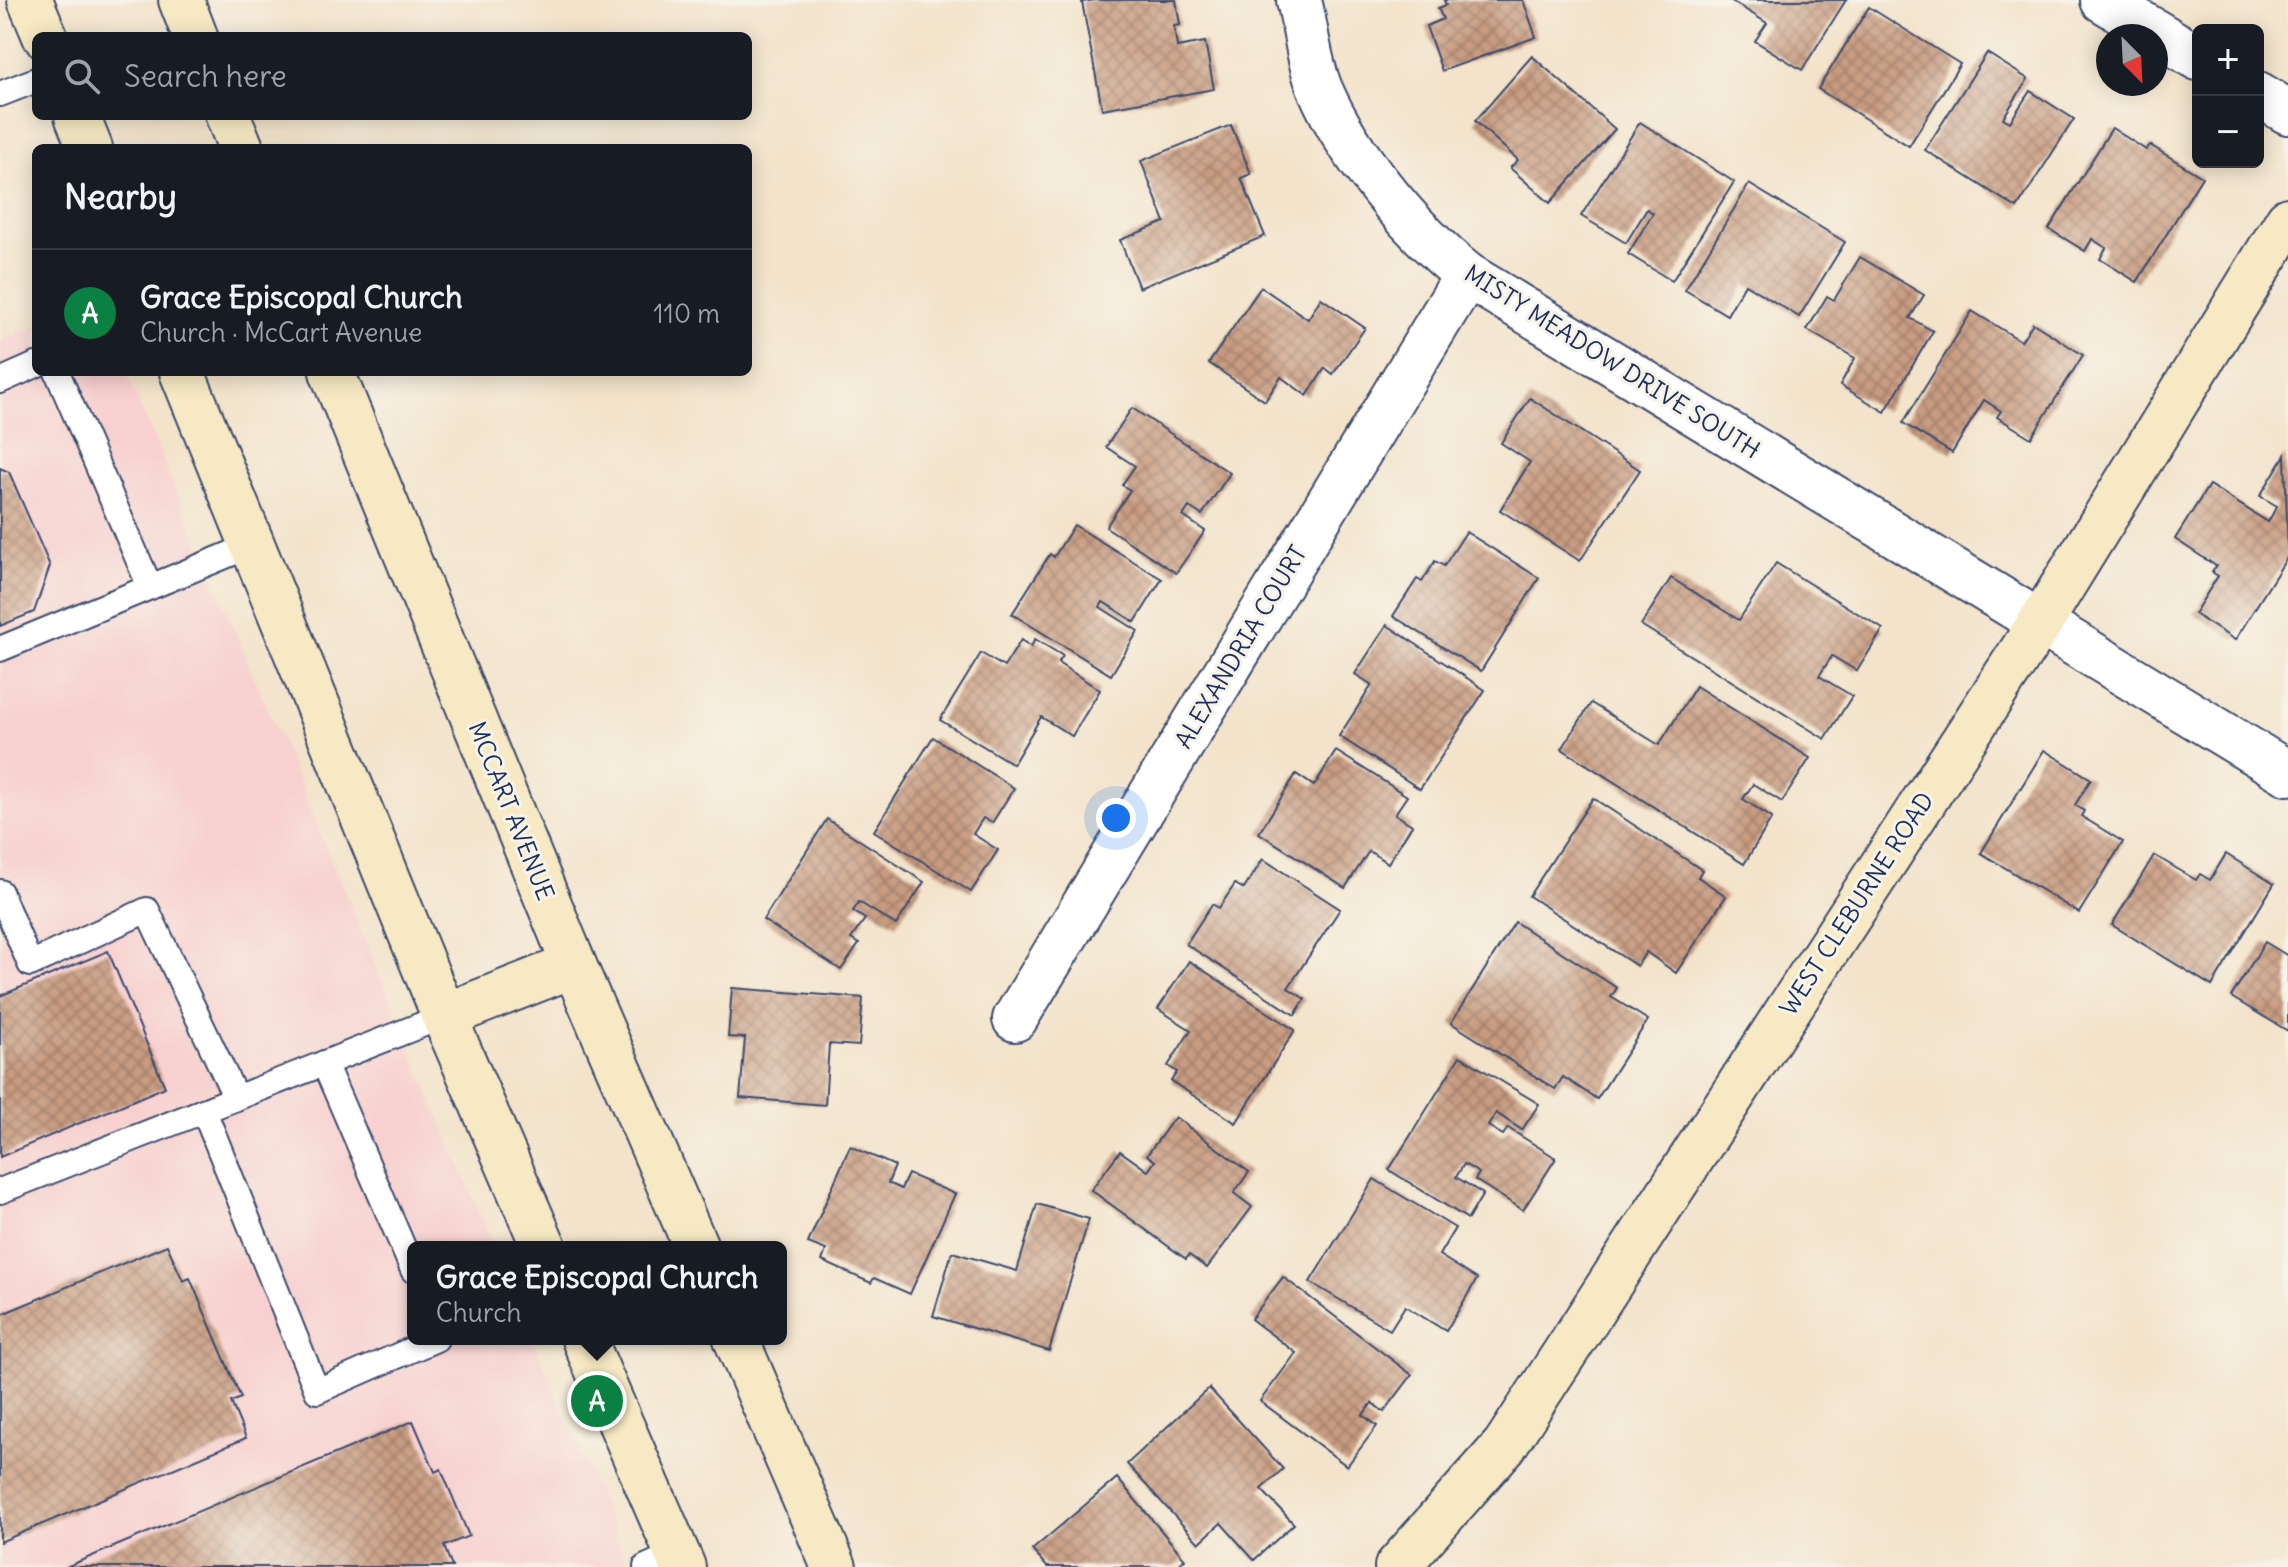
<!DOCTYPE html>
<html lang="en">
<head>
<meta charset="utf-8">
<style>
  :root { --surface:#171b24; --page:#20242c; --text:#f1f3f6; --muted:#9ea1a6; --line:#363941; --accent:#0b8043 }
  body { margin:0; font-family:Delius,sans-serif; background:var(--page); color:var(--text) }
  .controls { position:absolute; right:24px; top:24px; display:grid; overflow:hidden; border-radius:12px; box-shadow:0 4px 20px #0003 }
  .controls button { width:72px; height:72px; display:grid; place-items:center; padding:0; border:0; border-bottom:2px solid var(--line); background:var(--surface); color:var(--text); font:40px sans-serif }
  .compass { position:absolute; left:2096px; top:24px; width:72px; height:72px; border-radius:50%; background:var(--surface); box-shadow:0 4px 20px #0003; rotate:156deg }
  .you { position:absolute; left:1116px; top:818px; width:28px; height:28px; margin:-20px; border:6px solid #fff; border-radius:50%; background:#1a73e8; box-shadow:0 0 0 12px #1a73e833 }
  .badge { display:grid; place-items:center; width:52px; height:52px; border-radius:50%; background:var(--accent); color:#fff; font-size:26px; font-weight:700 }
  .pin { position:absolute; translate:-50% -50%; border:4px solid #fff; box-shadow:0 2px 8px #0006 }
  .popup { position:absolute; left:407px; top:1241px; width:380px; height:104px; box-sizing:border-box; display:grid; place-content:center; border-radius:12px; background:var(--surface); filter:drop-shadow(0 2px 6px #0005); font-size:26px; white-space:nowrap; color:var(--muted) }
  .popup b { font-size:30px; color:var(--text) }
  .popup::after { content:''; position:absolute; left:50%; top:100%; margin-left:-16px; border:16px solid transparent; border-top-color:var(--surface) }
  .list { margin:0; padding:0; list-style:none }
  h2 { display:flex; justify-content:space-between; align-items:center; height:104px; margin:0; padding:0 32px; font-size:34px }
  h2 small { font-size:26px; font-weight:400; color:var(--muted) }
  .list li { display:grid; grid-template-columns:52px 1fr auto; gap:24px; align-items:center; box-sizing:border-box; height:128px; padding:0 32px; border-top:2px solid var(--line) }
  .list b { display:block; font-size:30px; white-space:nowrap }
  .list p { margin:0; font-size:26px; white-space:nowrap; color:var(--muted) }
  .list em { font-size:26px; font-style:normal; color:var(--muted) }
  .icon { flex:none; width:44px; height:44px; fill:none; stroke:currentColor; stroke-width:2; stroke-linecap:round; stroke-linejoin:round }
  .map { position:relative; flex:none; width:2288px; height:1567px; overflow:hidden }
  .search { position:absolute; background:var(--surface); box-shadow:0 4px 20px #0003; left:32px; top:32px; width:720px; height:88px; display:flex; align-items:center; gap:20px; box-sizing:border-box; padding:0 28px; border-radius:12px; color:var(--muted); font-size:30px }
  .panel { position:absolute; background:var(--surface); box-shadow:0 4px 20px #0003; left:32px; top:144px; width:720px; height:232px; border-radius:12px }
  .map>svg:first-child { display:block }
</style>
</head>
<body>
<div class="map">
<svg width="2288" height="1567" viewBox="0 0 2288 1567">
  <defs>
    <pattern id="building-cross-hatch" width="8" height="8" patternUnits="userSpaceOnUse" patternTransform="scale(2)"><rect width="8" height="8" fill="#c99c80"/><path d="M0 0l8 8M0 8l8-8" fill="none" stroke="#a2806c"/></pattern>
  </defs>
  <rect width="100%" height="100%" fill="#f7f3e8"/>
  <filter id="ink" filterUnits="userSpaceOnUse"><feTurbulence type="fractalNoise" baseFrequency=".0125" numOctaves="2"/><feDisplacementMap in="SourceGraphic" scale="16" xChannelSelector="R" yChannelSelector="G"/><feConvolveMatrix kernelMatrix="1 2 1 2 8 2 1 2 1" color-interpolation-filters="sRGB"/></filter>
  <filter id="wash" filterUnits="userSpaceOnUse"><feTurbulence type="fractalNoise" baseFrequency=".006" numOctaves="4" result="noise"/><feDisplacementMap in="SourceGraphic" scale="32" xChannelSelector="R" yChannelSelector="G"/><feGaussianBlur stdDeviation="1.8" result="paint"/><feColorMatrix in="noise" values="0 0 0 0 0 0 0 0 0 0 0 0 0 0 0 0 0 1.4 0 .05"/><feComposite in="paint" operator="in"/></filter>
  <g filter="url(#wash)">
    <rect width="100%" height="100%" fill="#f3e3ca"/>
    <path fill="#f7d0cf" d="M36,326v46h90l368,875h-81v92h120l96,228h-629v-1226z"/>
    <g id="blocks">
      <g fill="url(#building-cross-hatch)">
        <path d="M1095,0h81l4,25 -6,1 3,21 28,-5 9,47 -112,20 -20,-107z"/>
        <path d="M1444,0h79l13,37 -94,34 -16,-45 17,-7 -5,-11 8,-3z"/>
        <path d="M1730,0h116l-44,70 -47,-29 12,-18z"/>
        <path d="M1869,7l91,57 -51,82 -91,-57z"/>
        <path d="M1987,53l41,26 -25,39 7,4 20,-31 44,28 -57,89 -92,-58z"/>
        <path d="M1532,56l83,73 -65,74 -40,-35 8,-8 -43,-39z"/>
        <path d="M1640,122l94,60 -62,99 -44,-27 25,-41 -6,-4 -21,34 -45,-27z"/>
        <path d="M1231,125l20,49 -10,4 24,58 -126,52 -19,-48 45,-18 -24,-61z"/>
        <path d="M2112,128l34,22 4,-5 52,32 -65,105 -37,-23 6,-11 -14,-9 -7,12 -36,-22z"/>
        <path d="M1749,184l96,58 -46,75 -54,-33 -18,31 -42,-25z"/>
        <path d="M1860,257l64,38 -14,23 23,13 -48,81 -45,-27 15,-27 -48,-28 20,-34 7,4z"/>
        <path d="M1261,287l47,32 13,-21 44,30 -32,46 -8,-6 -18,28 -26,-19 -16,24 -56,-38z"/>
        <path d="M1972,311l49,30 12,-18 50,32 -52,83 -34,-21 4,-6 -17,-11 -32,53 -49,-30z"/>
        <path d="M1530,398l110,72 -60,91 -80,-51 30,-48 -29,-19z"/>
        <path d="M1132,408l98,65 -28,42 -13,-8 -6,9 22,15 -29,42 -70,-46 24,-37 -8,-5 13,-19 -29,-19z"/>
        <path d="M2285,455l3,101 -53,84 -41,-26 24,-38 -6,-4 4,-6 -41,-27 34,-54 59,37 9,-16 -17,-10z"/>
        <path d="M0,468l9,4 41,94 -16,46 -34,14z"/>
        <path d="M1074,525l88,54 -27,43 -32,-20 -3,5 38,24 -27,44 -99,-61 38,-60 4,3z"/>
        <path d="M1466,532l73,46 -58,93 -88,-55 24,-37 5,3 13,-21 9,5z"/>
        <path d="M1776,563l107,66 -26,42 -25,-15 -13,20 33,20 -27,43 -184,-114 30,-47 68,42z"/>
        <path d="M1387,625l98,65 -65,99 -81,-53 33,-51 -17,-11z"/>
        <path d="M1035,639l28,17 -5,7 42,27 -28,46 -31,-19 -28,47 -73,-44 41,-67 23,14 17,-27 10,7z"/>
        <path d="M1696,686l114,72 -28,44 -29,-18 -10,15 29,19 -28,46 -182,-115 29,-46 68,42z"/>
        <path d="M933,737l81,51 -22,35 -9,-5 -10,16 25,16 -27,42 -97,-61z"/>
        <path d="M2044,750l47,29 -16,26 9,6 -3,5 42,26 -44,71 -98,-60z"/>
        <path d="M1336,751l71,45 -12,18 17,11 -24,38 -19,-12 -24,37 -86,-55 37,-59 18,12z"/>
        <path d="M1593,798l109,72 -4,7 28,19 -50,77 -30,-21 -9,14 -108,-70z"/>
        <path d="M827,819l97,63 -28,43 -37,-23 -6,9 12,8 -14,20 8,5 -18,26 -78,-50z"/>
        <path d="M2226,854l48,30 -62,102 -100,-61 42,-70 42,25 4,-6 10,6z"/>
        <path d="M1263,859l77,50 -52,79 17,11 -10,16 -109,-71 26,-40 7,4 16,-24 9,5z"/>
        <path d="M1515,922l102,66 -6,9 37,23 -51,79 -34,-22 -8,12 -104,-66z"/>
        <path d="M2265,942l23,14v75l-57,-34z"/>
        <path d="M108,951l57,136 -165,70v-161z"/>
        <path d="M1189,961l106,69 -59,93 -65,-42 6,-9 -9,-6 23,-36 -33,-21z"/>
        <path d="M732,988l131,10 -4,48 -30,-2 -4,61 -85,-7 5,-60 -17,-1z"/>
        <path d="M1460,1056l79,48 -17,26 -26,-17 -8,13 15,9 5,-7 48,30 -33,52 -48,-30 4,-7 -15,-9 -8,13 27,17 -15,25 -79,-49z"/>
        <path d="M1175,1117l74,55 -15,21 18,14 -45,61 -18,-13 -3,4 -95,-69 29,-39 28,20 7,-10 -8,-6z"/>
        <path d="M850,1146l45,20 -7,17 13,6 7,-15 47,20 -45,100 -36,-16 -3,5 -49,-22 4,-11 -18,-7z"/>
        <path d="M1374,1179l81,49 -16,27 38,24 -31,52 -41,-25 -15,24 -80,-48z"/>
        <path d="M1037,1204l52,15 -40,132 -116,-35 19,-64 65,19z"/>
        <path d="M167,1245l16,36 7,-3 51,120 -10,4 15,36 -246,104v-227z"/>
        <path d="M1283,1277l129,98 -28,37 -12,-9 -9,12 14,11 -30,40 -87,-65 36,-48 -45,-34z"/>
        <path d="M1209,1388l74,81 -22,20 33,35 -40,36 -33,-37 -22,20 -72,-79z"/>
        <path d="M413,1421l22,51 6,-3 28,67 -25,10 8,21h-386z"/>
        <path d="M1117,1478l68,81 -9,8h-129l-15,-17z"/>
      </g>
    </g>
  </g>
  <g filter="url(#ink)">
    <use href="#blocks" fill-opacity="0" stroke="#3b4a6e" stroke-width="2"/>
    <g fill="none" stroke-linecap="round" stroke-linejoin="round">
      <g stroke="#3b4a6e" stroke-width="28">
        <g id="lane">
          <path d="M0,94l36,-14"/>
          <path d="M57,372l93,215"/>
          <path d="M0,381l36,-16"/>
          <path d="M0,649l252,-104"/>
          <path d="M0,892l30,72 117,-54 89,188"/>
          <path d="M324,1063l89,207"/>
          <path d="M204,1111l113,280 119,-52"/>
          <path d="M0,1191l444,-175"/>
          <path d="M646,1567l31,-14"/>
        </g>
      </g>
      <g stroke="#3b4a6e" stroke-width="48">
        <g id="street">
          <path d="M1299,0c7,29 10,62 21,89 28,66 92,142 147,186l821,498"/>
          <path d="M2103,0l95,58"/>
          <path d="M2258,94l30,18"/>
          <path d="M1015,1019l452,-744"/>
        </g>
      </g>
      <g stroke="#3b4a6e" stroke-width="48">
        <g id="secondary">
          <path d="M30,0l15,36"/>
          <path d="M181,0l14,36"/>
          <path d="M77,116l13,32"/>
          <path d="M228,116l13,32"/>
          <path d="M182,372l262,644 100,231"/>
          <path d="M332,372l242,593 122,282"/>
          <path d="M444,1016l130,-51"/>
          <path d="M584,1339l99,228"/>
          <path d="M736,1339l98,228"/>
          <path d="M1397,1567l108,-122 535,-822 248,-403"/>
        </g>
      </g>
      <use href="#lane" stroke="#fff" stroke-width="24"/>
      <use href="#street" stroke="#fff" stroke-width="44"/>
      <use href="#secondary" stroke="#f7e9c3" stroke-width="44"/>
    </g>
  </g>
  <g text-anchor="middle" stroke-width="6" stroke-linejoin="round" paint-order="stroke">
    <g font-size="24" fill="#1b2f5e" stroke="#f7f3e8">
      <text transform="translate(1612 362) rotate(32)" y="8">MISTY MEADOW DRIVE SOUTH</text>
      <text transform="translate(1241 647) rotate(-59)" y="8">ALEXANDRIA COURT</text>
      <text transform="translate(511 811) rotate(68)" y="8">MCCART AVENUE</text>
      <text transform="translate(1857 904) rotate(-57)" y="8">WEST CLEBURNE ROAD</text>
    </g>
  </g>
</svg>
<div class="controls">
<button>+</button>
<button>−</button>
</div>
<svg class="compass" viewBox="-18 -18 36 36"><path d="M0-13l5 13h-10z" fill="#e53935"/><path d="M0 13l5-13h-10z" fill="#9ea1a6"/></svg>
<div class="you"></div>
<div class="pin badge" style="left:597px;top:1401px">A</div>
<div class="popup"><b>Grace Episcopal Church</b>Church</div>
<div class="search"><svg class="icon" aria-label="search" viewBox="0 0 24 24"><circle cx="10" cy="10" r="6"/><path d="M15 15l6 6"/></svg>Search here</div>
<section class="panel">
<h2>Nearby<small></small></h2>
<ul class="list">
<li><span class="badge">A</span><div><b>Grace Episcopal Church</b><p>Church · McCart Avenue</p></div><em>110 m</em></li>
</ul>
</section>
</div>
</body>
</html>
